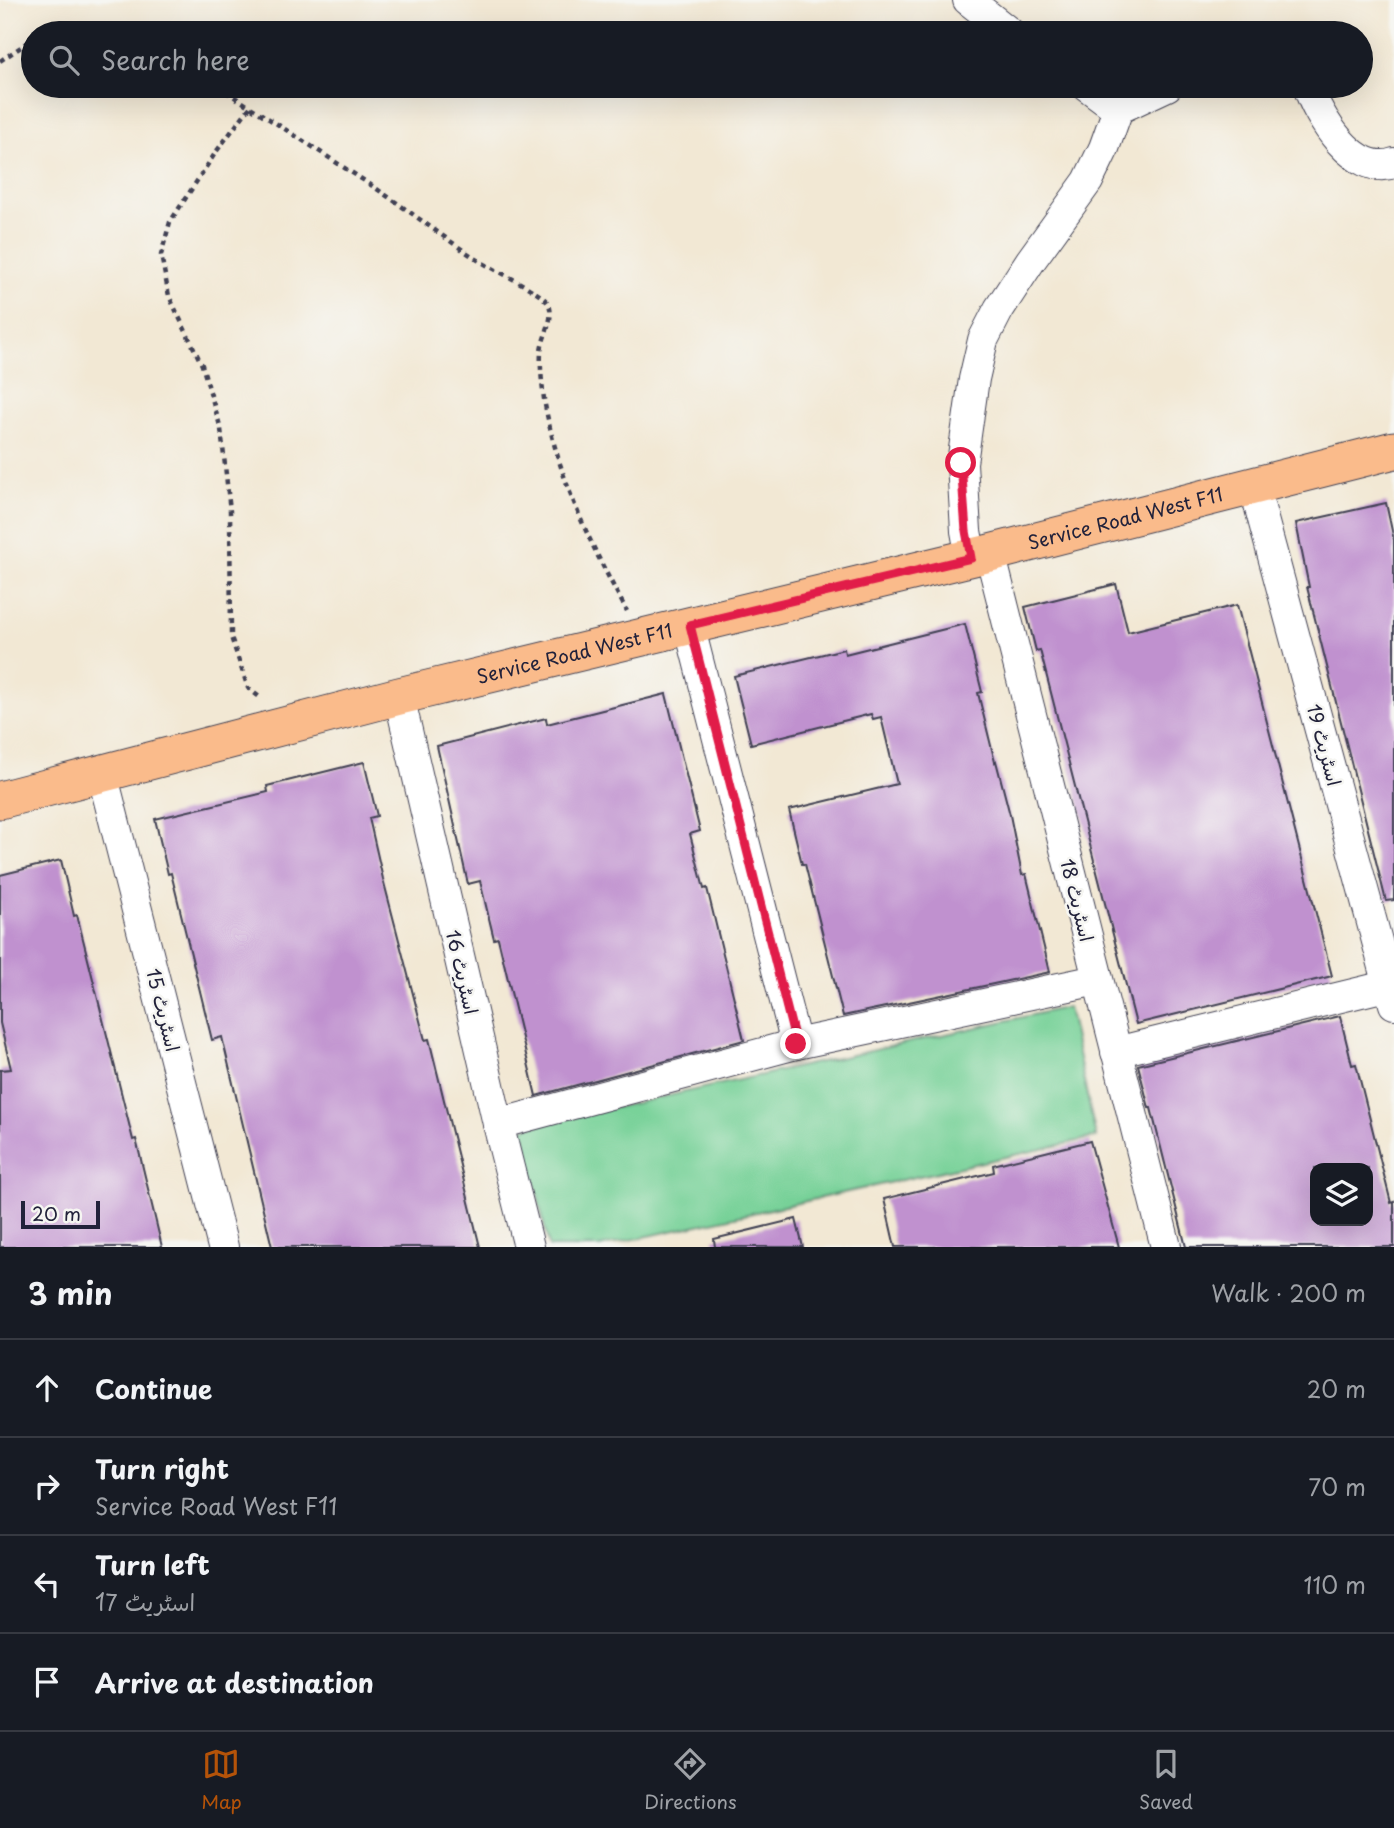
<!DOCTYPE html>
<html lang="en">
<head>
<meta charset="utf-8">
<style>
  :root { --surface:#171b24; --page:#242831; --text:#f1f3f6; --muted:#9ea1a6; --line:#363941; --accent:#b45309 }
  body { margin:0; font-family:"Playpen Sans","Playpen Sans Arabic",sans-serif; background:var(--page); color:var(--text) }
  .controls { position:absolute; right:21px; bottom:21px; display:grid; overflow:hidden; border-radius:14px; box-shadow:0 7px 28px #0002 }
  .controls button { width:63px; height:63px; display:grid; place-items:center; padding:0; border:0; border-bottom:2px solid var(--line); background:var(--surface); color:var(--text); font:35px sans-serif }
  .scale { position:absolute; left:21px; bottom:18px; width:79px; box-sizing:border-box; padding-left:7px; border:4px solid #22223b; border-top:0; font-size:19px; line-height:24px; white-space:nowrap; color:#22223b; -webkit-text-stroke:5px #f6f6f2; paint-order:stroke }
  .stop { position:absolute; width:21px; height:21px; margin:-16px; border:5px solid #e11d48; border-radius:50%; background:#fff }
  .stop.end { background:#e11d48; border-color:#fff; box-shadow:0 2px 7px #0008 }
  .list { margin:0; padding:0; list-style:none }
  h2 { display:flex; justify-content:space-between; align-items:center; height:91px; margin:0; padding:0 28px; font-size:30px }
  h2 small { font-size:23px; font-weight:400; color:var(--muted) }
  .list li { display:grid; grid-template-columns:46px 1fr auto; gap:21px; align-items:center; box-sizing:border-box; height:98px; padding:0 28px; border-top:2px solid var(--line) }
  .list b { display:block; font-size:26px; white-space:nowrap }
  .list p { margin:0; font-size:23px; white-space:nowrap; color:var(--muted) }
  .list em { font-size:23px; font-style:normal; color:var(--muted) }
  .icon { flex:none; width:38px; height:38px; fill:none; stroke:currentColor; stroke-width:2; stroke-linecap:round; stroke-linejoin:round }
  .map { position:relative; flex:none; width:1394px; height:1247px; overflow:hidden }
  .search { position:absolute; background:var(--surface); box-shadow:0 7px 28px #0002; left:21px; right:21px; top:21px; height:77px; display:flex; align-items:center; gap:18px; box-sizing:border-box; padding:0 24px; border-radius:38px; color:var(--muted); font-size:26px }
  .sheet { height:483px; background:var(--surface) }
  nav { display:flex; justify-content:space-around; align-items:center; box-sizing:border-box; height:98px; border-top:2px solid var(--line); background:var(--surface); font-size:19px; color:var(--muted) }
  nav a { display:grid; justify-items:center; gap:4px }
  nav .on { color:var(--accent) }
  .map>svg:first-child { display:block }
</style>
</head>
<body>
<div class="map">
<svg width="1394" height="1247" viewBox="0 0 1394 1247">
  <rect width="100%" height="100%" fill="#f6f6f2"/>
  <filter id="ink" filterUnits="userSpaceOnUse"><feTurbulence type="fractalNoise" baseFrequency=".0143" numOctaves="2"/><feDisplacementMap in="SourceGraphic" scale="14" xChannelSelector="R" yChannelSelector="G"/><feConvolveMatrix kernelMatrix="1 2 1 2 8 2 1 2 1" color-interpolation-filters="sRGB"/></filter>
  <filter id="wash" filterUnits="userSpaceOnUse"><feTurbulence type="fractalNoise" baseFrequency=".00686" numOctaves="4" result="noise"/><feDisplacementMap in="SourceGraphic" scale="28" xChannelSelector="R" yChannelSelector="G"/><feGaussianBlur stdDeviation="1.57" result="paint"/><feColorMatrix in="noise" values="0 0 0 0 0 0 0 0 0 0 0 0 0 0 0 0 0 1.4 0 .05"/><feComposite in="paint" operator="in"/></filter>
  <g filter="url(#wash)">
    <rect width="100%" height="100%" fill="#f2e8d4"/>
    <path fill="#77d198" stroke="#4c7a6a" stroke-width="2" d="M1068,1007l28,130 -497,110h-50l-26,-119z"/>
    <g id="blocks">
      <g fill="#c091cf" fill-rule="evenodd">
        <path d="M1386,503l8,37v360l-8,1 -79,-314h2l-13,-64z"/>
        <path d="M1116,584l12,48 109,-27 95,371 -196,48 -96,-374 -4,1 -11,-44z"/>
        <path d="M965,624l17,68 -4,1 17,69 1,-1 14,54 12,60 4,-1 24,98 -207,44 -38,-152h-3l-13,-54 108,-26 -16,-67 -8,2 -2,-5 -120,30 -17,-68 110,-27 1,5z"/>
        <path d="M666,694l34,137 -10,3 14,55 3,-1 37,152 -208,56 -38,-158 -4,1 -14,-58 -12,3 -31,-138 109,-28 1,6z"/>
        <path d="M364,762l13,54 -8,2 14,61 42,161 4,-1 51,208h-208l-50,-210 -10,3 -41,-167 -3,1 -13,-55 113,-27 -1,-6z"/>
        <path d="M61,860l13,56 3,-1 56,225 3,-1 26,108h-162v-177l11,-1 -11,-46v-148z"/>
        <path d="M1340,1016l12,49 4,-1 35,139 3,-1v45h-208l-35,-139h-2l-11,-43zM1315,1168h53v53h-53z"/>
        <path d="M1090,1141l29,106h-224l-11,-48 110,-27 -1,-7z"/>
        <path d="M796,1219l7,28h-88l-1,-8z"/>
      </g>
    </g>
  </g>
  <g filter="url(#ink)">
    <use href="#blocks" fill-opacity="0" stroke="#414052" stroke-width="2"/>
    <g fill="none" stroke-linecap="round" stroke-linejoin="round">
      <g stroke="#414052" stroke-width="32">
        <g id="minor">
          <path d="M968,0l42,33"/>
          <path d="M1308,86c10,31 46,91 86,77"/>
          <path d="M1118,109l49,-23"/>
          <path d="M1254,486l140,518"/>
          <path d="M990,553l176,694"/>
          <path d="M971,558l-5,-27 -4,-68 12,-84 9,-39 16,-31 32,-49 57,-79 16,-33 14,-39 -31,-23"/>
          <path d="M689,625l107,419"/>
          <path d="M399,696l99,428 31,123"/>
          <path d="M102,773l121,474"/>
          <path d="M1116,1052l278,-68"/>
          <path d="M498,1124l298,-80 301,-64"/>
        </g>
      </g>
      <g stroke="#414052" stroke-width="39">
        <g id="major">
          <path id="s1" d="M0,800l399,-104 591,-143 404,-103"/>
        </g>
      </g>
      <g stroke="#414052" stroke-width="4.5" stroke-dasharray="5 5" stroke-linecap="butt">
        <path d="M0,61l33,-22"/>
        <path d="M217,86c48,30 96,61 143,92 41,26 78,56 118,82 14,9 67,33 71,45 6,14 -7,32 -8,47 -1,14 1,32 3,47 13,76 46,146 83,212"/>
        <path d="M250,107l-34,45 -46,70 -9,33 8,41 33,69 19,64 9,82 1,126 17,51 14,11"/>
      </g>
      <use href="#minor" stroke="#fff" stroke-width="30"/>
      <use href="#major" stroke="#fabb8b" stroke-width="37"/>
    </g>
  </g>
  <g fill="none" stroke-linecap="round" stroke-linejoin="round" filter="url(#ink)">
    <path stroke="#e11d48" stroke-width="9" d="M796,1044l-106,-419 281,-67 -5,-27 -5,-68"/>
  </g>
  <g text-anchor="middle" stroke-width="5" stroke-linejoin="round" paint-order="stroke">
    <g font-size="19" fill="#22223b" stroke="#f6f6f2">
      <text dy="7" stroke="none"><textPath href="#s1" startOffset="1160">Service Road West F11</textPath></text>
      <text dy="7" stroke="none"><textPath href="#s1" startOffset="593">Service Road West F11</textPath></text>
      <text transform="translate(1324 745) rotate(75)" y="7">اسٹریٹ 19</text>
      <text transform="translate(1077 900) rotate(76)" y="7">اسٹریٹ 18</text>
      <text transform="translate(462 972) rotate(77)" y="7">اسٹریٹ 16</text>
      <text transform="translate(163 1010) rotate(76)" y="7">اسٹریٹ 15</text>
    </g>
  </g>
</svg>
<div class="controls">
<button><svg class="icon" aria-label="layers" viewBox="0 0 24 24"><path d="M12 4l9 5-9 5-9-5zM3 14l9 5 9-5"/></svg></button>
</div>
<div class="scale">20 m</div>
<div class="stop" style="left:961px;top:463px"></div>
<div class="stop end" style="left:796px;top:1044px"></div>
<div class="search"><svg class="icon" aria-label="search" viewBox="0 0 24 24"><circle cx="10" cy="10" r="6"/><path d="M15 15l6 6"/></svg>Search here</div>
</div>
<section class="sheet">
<h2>3 min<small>Walk · 200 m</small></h2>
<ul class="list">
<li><svg class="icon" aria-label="ahead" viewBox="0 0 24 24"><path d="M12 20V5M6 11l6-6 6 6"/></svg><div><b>Continue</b></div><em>20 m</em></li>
<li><svg class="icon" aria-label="right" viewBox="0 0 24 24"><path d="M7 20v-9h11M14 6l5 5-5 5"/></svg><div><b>Turn right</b><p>Service Road West F11</p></div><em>70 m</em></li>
<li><svg class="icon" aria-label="left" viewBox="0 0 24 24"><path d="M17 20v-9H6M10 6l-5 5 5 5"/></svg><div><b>Turn left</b><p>اسٹریٹ 17</p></div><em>110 m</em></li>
<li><svg class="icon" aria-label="arrive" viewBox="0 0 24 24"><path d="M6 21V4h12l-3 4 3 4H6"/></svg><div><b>Arrive at destination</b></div></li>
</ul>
</section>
<nav>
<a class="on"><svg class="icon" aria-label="map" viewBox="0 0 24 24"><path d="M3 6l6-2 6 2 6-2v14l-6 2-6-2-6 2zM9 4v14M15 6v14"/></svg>Map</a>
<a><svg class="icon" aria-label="directions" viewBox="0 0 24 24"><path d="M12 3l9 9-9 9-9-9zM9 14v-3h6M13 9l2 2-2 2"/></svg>Directions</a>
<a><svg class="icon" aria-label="saved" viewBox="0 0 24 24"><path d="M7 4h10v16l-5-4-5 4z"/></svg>Saved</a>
</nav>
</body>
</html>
